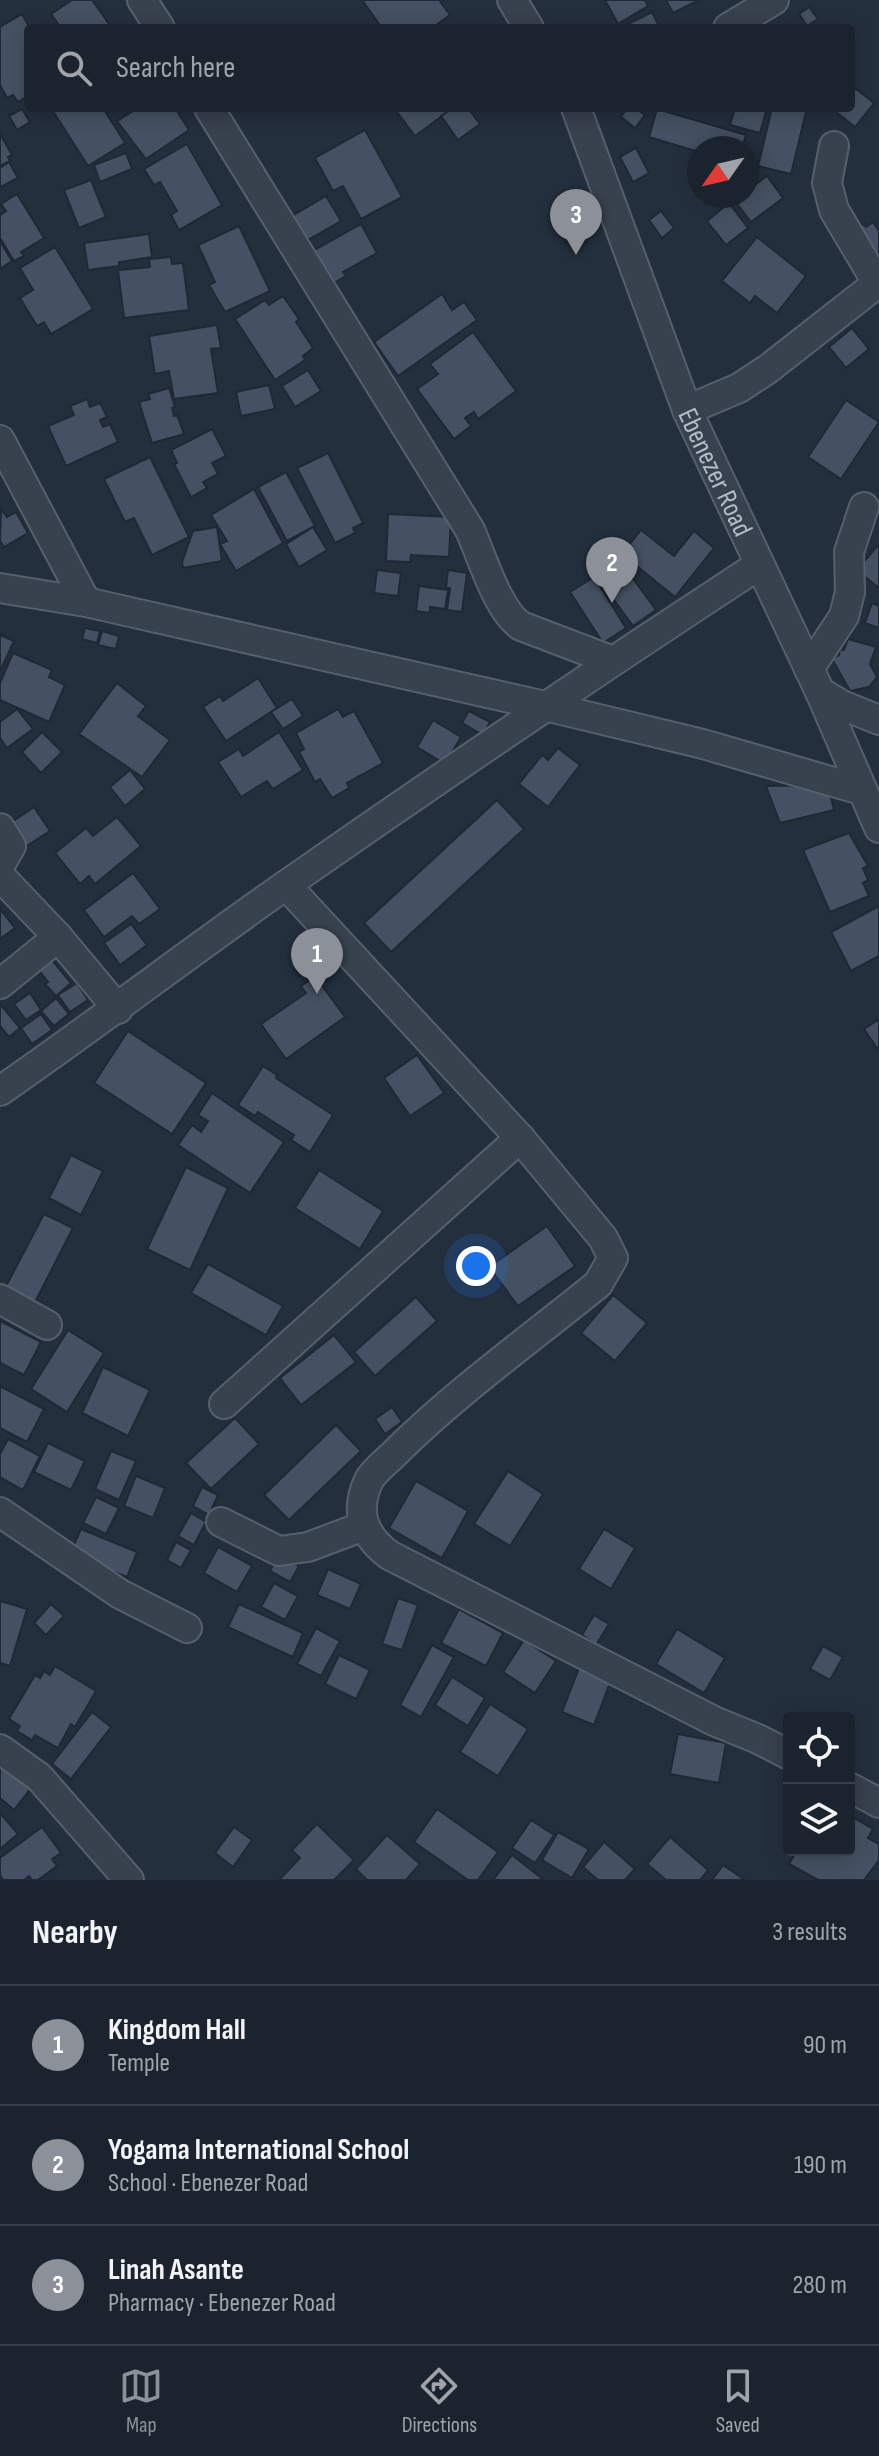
<!DOCTYPE html>
<html lang="en">
<head>
<meta charset="utf-8">
<style>
  :root { --surface:#1b232e; --page:#282f3a; --text:#f1f3f6; --muted:#a0a4aa; --line:#39404a; --accent:#8c9099 }
  body { margin:0; font-family:"Sofia Sans Condensed",sans-serif; background:var(--page); color:var(--text) }
  .controls { position:absolute; right:24px; bottom:24px; display:grid; overflow:hidden; border-radius:8px; box-shadow:0 4px 20px #0003 }
  .controls button { width:72px; height:72px; display:grid; place-items:center; padding:0; border:0; border-bottom:2px solid var(--line); background:var(--surface); color:var(--text); font:40px sans-serif }
  .compass { position:absolute; left:687px; top:136px; width:72px; height:72px; border-radius:50%; background:var(--surface); box-shadow:0 4px 20px #0003; rotate:236deg }
  .you { position:absolute; left:476px; top:1266px; width:28px; height:28px; margin:-20px; border:6px solid #fff; border-radius:50%; background:#1a73e8; box-shadow:0 0 0 12px #1a73e833 }
  .badge { display:grid; place-items:center; width:52px; height:52px; border-radius:50%; background:var(--accent); color:#fff; font-size:26px; font-weight:700 }
  .pin { position:absolute; translate:-50% -66px; filter:drop-shadow(0 2px 4px #0008) }
  .pin::after { content:''; position:absolute; top:42px; width:28px; height:24px; background:inherit; clip-path:polygon(0 0,100% 0,50% 100%) }
  .list { margin:0; padding:0; list-style:none }
  h2 { display:flex; justify-content:space-between; align-items:center; height:104px; margin:0; padding:0 32px; font-size:34px }
  h2 small { font-size:26px; font-weight:400; color:var(--muted) }
  .list li { display:grid; grid-template-columns:52px 1fr auto; gap:24px; align-items:center; box-sizing:border-box; height:120px; padding:0 32px; border-top:2px solid var(--line) }
  .list b { display:block; font-size:30px; white-space:nowrap }
  .list p { margin:0; font-size:26px; white-space:nowrap; color:var(--muted) }
  .list em { font-size:26px; font-style:normal; color:var(--muted) }
  .icon { flex:none; width:44px; height:44px; fill:none; stroke:currentColor; stroke-width:2; stroke-linecap:round; stroke-linejoin:round }
  .map { position:relative; flex:none; width:879px; height:1880px; overflow:hidden }
  .search { position:absolute; background:var(--surface); box-shadow:0 4px 20px #0003; left:24px; right:24px; top:24px; height:88px; display:flex; align-items:center; gap:20px; box-sizing:border-box; padding:0 28px; border-radius:8px; color:var(--muted); font-size:30px }
  .sheet { height:464px; background:var(--surface) }
  nav { display:flex; justify-content:space-around; align-items:center; box-sizing:border-box; height:112px; border-top:2px solid var(--line); background:var(--surface); font-size:22px; color:var(--muted) }
  nav a { display:grid; justify-items:center; gap:4px }
  nav .on { color:var(--accent) }
  .map>svg:first-child { display:block }
</style>
</head>
<body>
<div class="map">
<svg width="879" height="1880" viewBox="0 0 879 1880">
  <rect width="100%" height="100%" fill="#242f3e"/>
  <g fill="#455162" stroke="#1f2835" stroke-width="2">
    <path d="M72,0h20l20,28h-51l-10,-14z"/>
    <path d="M362,0h77l11,15 -18,13h-50z"/>
    <path d="M605,0h40l3,6 -30,18z"/>
    <path d="M666,0h33l-26,13z"/>
    <path d="M809,7l9,12 -11,7 -8,-12z"/>
    <path d="M652,12l8,16h-40z"/>
    <path d="M22,14l8,14h-2v68l-10,6 -5,-7 -6,3 -7,-13v-58z"/>
    <path d="M851,85l23,18 -19,24 -24,-19h20z"/>
    <path d="M51,108h52l22,35 -37,23z"/>
    <path d="M138,108h37l14,22 -43,29 -29,-38z"/>
    <path d="M394,108h59l-38,28z"/>
    <path d="M453,108h15l12,16 -22,16 -17,-24z"/>
    <path d="M627,108h8l10,7 -10,13 -14,-11z"/>
    <path d="M735,108h32l-7,25 -30,-8z"/>
    <path d="M772,108h35l-16,66 -33,-8z"/>
    <path d="M22,109l8,13 -13,8 -8,-14z"/>
    <path d="M657,109l89,26 -4,13h-43v4l-50,-15z"/>
    <path d="M365,130l37,67 -41,22 -18,-33 -10,5 -18,-33z"/>
    <path d="M0,134l12,21 -4,2 2,4 -10,5z"/>
    <path d="M187,144l35,61 -43,25 -8,-15 6,-4 -17,-29 -6,3 -10,-16z"/>
    <path d="M636,148l13,25 -16,9 -13,-25z"/>
    <path d="M126,153l6,16 -32,13 -6,-17z"/>
    <path d="M9,162l9,16 -18,9v-19z"/>
    <path d="M767,176l16,22 -32,24 -16,-21 6,-5h6v-5z"/>
    <path d="M91,180l15,37 -27,11 -15,-38z"/>
    <path d="M17,194l27,44 -23,14 3,4 -10,5 -14,-23v-23l6,-4 -5,-7z"/>
    <path d="M326,196l15,25 -35,20 -14,-25z"/>
    <path d="M729,203l19,25 -22,17 -19,-24z"/>
    <path d="M661,211l13,17 -12,10 -13,-18z"/>
    <path d="M873,222l6,9v25l-21,-28 6,-4 2,3z"/>
    <path d="M361,224l16,29 -34,19 3,4 -14,8 -19,-33z"/>
    <path d="M239,226l31,65 -45,21 -16,-27 6,-3 -17,-37z"/>
    <path d="M149,234l3,23 -33,5v4l-31,4 -4,-27z"/>
    <path d="M757,237l49,39 -29,37 -22,-17 -5,7 -28,-22z"/>
    <path d="M0,241l12,20 -12,8z"/>
    <path d="M55,247l38,62 -42,25 -7,-12 -7,4 -17,-28 13,-8 -13,-22z"/>
    <path d="M171,257l1,7 11,-1 6,47 -65,8 -6,-48 32,-3 -1,-8z"/>
    <path d="M442,294l10,16 12,-8 13,18 -79,56 -24,-34z"/>
    <path d="M283,296l16,23 -3,3 17,26 -10,8 2,4 -30,20 -40,-61 30,-19 4,5z"/>
    <path d="M217,325l4,23 -10,1 7,44 -44,6 -5,-28 -14,3 -6,-38z"/>
    <path d="M852,328l17,21 -23,19 -17,-21z"/>
    <path d="M473,332l43,59 -38,28 -4,-7 -9,6 6,8 -17,13 -37,-50 21,-15 -8,-10z"/>
    <path d="M308,370l13,21 -26,16 -13,-21z"/>
    <path d="M269,385l6,24 -34,7 -5,-24z"/>
    <path d="M169,388l6,19 -3,1 2,8 3,-1 7,19 -32,9 -13,-41 11,-3 -2,-5z"/>
    <path d="M87,399l3,8 10,-4 7,14 -7,3 3,7 7,-3 8,18 -52,24 -18,-40 26,-11 -4,-9z"/>
    <path d="M846,400l33,22 -38,57 -33,-22z"/>
    <path d="M212,429l14,27 -14,7 6,11 -15,8 4,6 -16,9 -17,-33 3,-1 -6,-13z"/>
    <path d="M328,453l35,70 -10,5 2,5 -20,10 -38,-75z"/>
    <path d="M150,457l39,80 -37,18 -18,-37 -9,4 -21,-43z"/>
    <path d="M286,472l29,54 -28,15 -29,-54z"/>
    <path d="M254,489l29,54 -47,28 -16,-27 7,-3 -16,-26z"/>
    <path d="M1,509l6,8 9,-5 12,21 -24,14 -4,-6z"/>
    <path d="M388,514l63,3 -2,40 -38,-2 -1,7 -24,-1z"/>
    <path d="M217,527l5,34 -39,7 -1,-6 11,-31z"/>
    <path d="M313,527l14,23 -28,17 -13,-23z"/>
    <path d="M641,530l33,26 20,-25 20,17 -39,49 -53,-43z"/>
    <path d="M879,544v44l-22,-18z"/>
    <path d="M618,558l38,52 -23,16 -38,-52z"/>
    <path d="M377,570l24,3 -3,23 -24,-3z"/>
    <path d="M448,570l19,3 -5,39 -15,-2 3,-22h-4z"/>
    <path d="M594,577l32,51 -23,15 -33,-51z"/>
    <path d="M419,586l29,4 -3,19 -15,-2v6l-14,-2z"/>
    <path d="M872,603l7,3v22l-14,-5z"/>
    <path d="M85,628l15,3 -3,12 -15,-4z"/>
    <path d="M102,631l17,5 -3,13 -18,-4z"/>
    <path d="M0,635l14,6 -14,30z"/>
    <path d="M848,639l28,8 -6,17 7,13 -8,10 -19,4 -18,-32 7,-4 1,-6 4,1z"/>
    <path d="M13,653l39,17 -3,7 16,8 -16,37 -49,-22v-17z"/>
    <path d="M258,678l19,30 -51,33 -23,-34 17,-11 3,5z"/>
    <path d="M117,683l29,23 -8,10 32,24 -28,37 -63,-43z"/>
    <path d="M292,699l11,17 -20,13 -12,-17z"/>
    <path d="M17,709l16,20 -26,19 -7,-10v-16z"/>
    <path d="M338,709l5,8 11,-6 29,52 -36,20 2,5 -17,10 -12,-19 -5,3 -16,-30 5,-3 -8,-16z"/>
    <path d="M469,711l21,11 -7,13 -21,-12z"/>
    <path d="M433,720l28,17 -16,27 -28,-17z"/>
    <path d="M42,732l20,20 -21,21 -19,-21z"/>
    <path d="M279,732l24,38 -30,19 -6,-8 -26,16 -23,-35 21,-13 4,7z"/>
    <path d="M558,748l22,17 -32,42 -29,-23 23,-29 6,5z"/>
    <path d="M130,770l15,19 -20,17 -15,-19z"/>
    <path d="M828,785l6,25 -54,13 -14,-37z"/>
    <path d="M497,800l27,29 -133,123 -27,-29z"/>
    <path d="M34,807l16,24 -28,18 -16,-23z"/>
    <path d="M117,817l24,29 -46,38 -6,-8 -9,8 -25,-31 31,-25 7,8z"/>
    <path d="M849,833l19,33 -5,2 5,12 -5,3 6,13 -39,16 -27,-62z"/>
    <path d="M133,873l27,36 -21,15 -7,-8 -28,21 -20,-27z"/>
    <path d="M879,906v50l-28,15 -20,-39z"/>
    <path d="M0,909l15,19 -15,11z"/>
    <path d="M131,924l16,21 -27,20 -16,-22z"/>
    <path d="M47,954l24,29 -15,13 -11,-12 3,-2 -14,-18z"/>
    <path d="M315,976l30,41 -59,42 -25,-35 45,-31 -5,-7z"/>
    <path d="M77,983l11,17 -18,12 -12,-17z"/>
    <path d="M30,993l11,17 -15,10 -12,-16z"/>
    <path d="M56,998l13,16 -15,12 -13,-15z"/>
    <path d="M0,1004l20,24 -11,9 -9,-11z"/>
    <path d="M41,1014l11,16 -20,14 -11,-16z"/>
    <path d="M878,1020l1,1v30l-15,-22z"/>
    <path d="M128,1031l78,52 -34,51 -78,-51z"/>
    <path d="M417,1055l27,38 -34,23 -26,-38z"/>
    <path d="M263,1066l14,9 -1,3 57,37 -23,37 -19,-12 3,-5 -36,-23 -3,4 -17,-11z"/>
    <path d="M212,1093l72,49 -34,51 -72,-48 14,-20 9,7 7,-11 -10,-6z"/>
    <path d="M71,1155l32,16 -22,44 -32,-17z"/>
    <path d="M186,1167l42,21 -38,82 -43,-21z"/>
    <path d="M319,1170l64,41 -23,38 -65,-41z"/>
    <path d="M44,1214l29,14 -39,76 -29,-16z"/>
    <path d="M547,1226l28,40 -57,40 -29,-39z"/>
    <path d="M208,1264l75,42 -17,29 -75,-42z"/>
    <path d="M613,1295l34,28 -32,38 -34,-28z"/>
    <path d="M416,1297l21,24 -62,55 -21,-24z"/>
    <path d="M0,1321l41,21 -17,33 -24,-12z"/>
    <path d="M68,1330l36,23 -37,59 -36,-23z"/>
    <path d="M334,1335l22,27 -55,43 -21,-27z"/>
    <path d="M103,1367l47,23 -22,46 -46,-23z"/>
    <path d="M0,1386l44,23 -17,33 -27,-14z"/>
    <path d="M392,1407l10,15 -17,12 -10,-15z"/>
    <path d="M235,1418l24,26 -48,45 -25,-26z"/>
    <path d="M336,1425l25,26 -72,69 -25,-25z"/>
    <path d="M8,1439l32,17 -17,34 -23,-13v-23z"/>
    <path d="M48,1443l37,18 -14,29 -37,-18z"/>
    <path d="M111,1451l25,10 -17,39 -24,-11z"/>
    <path d="M508,1471l35,23 -33,52 -36,-22z"/>
    <path d="M136,1476l29,12 -12,30 -29,-12z"/>
    <path d="M416,1481l52,30 -26,47 -53,-30z"/>
    <path d="M202,1487l16,8 -9,20 -16,-9z"/>
    <path d="M96,1497l23,11 -13,26 -23,-11z"/>
    <path d="M191,1513l15,9 -12,23 -16,-9z"/>
    <path d="M81,1529l56,23 -10,25 -57,-23z"/>
    <path d="M604,1529l31,19 -24,41 -32,-20z"/>
    <path d="M176,1542l15,8 -10,18 -14,-8z"/>
    <path d="M218,1547l34,19 -15,26 -33,-19z"/>
    <path d="M278,1555l21,11 -9,16 -20,-11z"/>
    <path d="M328,1569l33,15 -11,25 -33,-14z"/>
    <path d="M274,1583l24,13 -13,24 -24,-13z"/>
    <path d="M398,1598l20,7 -16,45 -20,-6z"/>
    <path d="M0,1601l27,8 -17,57 -10,-3z"/>
    <path d="M51,1604l13,12 -18,19 -12,-12z"/>
    <path d="M239,1604l64,29 -10,24 -65,-30z"/>
    <path d="M459,1609l44,24 -17,33 -45,-23z"/>
    <path d="M594,1615l15,9 -13,21 -14,-10z"/>
    <path d="M316,1628l24,13 -19,35 -24,-12z"/>
    <path d="M677,1629l48,29 -21,35 -48,-29z"/>
    <path d="M524,1640l32,21 -21,32 -32,-21z"/>
    <path d="M432,1645l22,12 -33,60 -21,-12z"/>
    <path d="M823,1646l20,11 -13,23 -20,-11z"/>
    <path d="M339,1655l31,15 -14,29 -31,-15z"/>
    <path d="M55,1666l41,25 -21,36 -4,-3 -13,24 -23,-13 -3,5 -15,-9 3,-5 -11,-7 26,-44 5,3 4,-7 6,4z"/>
    <path d="M579,1668l32,12 -17,45 -32,-13z"/>
    <path d="M452,1677l33,21 -17,28 -33,-21z"/>
    <path d="M490,1704l38,25 -30,47 -38,-24z"/>
    <path d="M92,1712l19,15 -40,52 -19,-15z"/>
    <path d="M678,1734l48,9 -7,40 -49,-9z"/>
    <path d="M0,1763l35,20 -21,27 -14,-12z"/>
    <path d="M437,1809l61,43 -20,28h-10l-54,-38z"/>
    <path d="M0,1813l18,21 -18,15z"/>
    <path d="M849,1815l24,14 -5,9 11,6v16l-15,20h-46l-29,-16 8,-14h52z"/>
    <path d="M531,1820l23,15 -19,28 -23,-15z"/>
    <path d="M317,1824l37,36 -20,20h-55l21,-22 -8,-8z"/>
    <path d="M42,1827l19,26 -9,6 5,7 -19,14h-6l-3,-4 -5,4h-21l-3,-5v-17z"/>
    <path d="M234,1827l18,13 -19,27 -18,-14z"/>
    <path d="M558,1832l31,17 -17,29 -30,-18z"/>
    <path d="M387,1835l33,29 -14,16h-39l-11,-11z"/>
    <path d="M670,1837l38,33 -8,10h-34l-19,-16z"/>
    <path d="M604,1842l31,27 -10,11h-27l-15,-13z"/>
    <path d="M512,1855l32,25h-51z"/>
    <path d="M723,1865l22,15h-33z"/>
  </g>
  <g fill="none" stroke-linecap="round" stroke-linejoin="round">
    <g stroke="#565f6c" stroke-width="32">
      <g id="minor">
        <path d="M142,0l18,28"/>
        <path d="M512,0l17,28"/>
        <path d="M728,28l46,-28"/>
        <path d="M209,108l261,422c12,27 28,81 51,96l92,35"/>
        <path id="s1" d="M576,108l111,302 133,282 59,136"/>
        <path d="M834,146l-7,37 7,27 45,76"/>
        <path d="M687,410l52,-22 29,-19 111,-87"/>
        <path d="M0,440l86,162"/>
        <path d="M0,588l86,14 459,104 158,38 158,46"/>
        <path d="M809,669l35,-53 6,-24 -1,-40 15,-45"/>
        <path d="M820,692l22,13 37,15"/>
        <path d="M0,828l11,18 -11,19"/>
        <path d="M0,876l58,61 60,72"/>
        <path d="M286,885l234,253 83,100 10,20 -15,26c-65,53 -140,107 -199,165 -9,10 -24,20 -30,31 -15,32 -6,55 20,75l325,166 44,18 31,16"/>
        <path d="M0,984l58,-47"/>
        <path d="M0,1091c97,-67 190,-139 286,-206 156,-109 314,-216 473,-320"/>
        <path d="M0,1299l47,26"/>
        <path d="M224,1404l296,-266"/>
        <path d="M0,1512l120,82 67,34"/>
        <path d="M221,1522l58,29 29,-4 56,-21"/>
        <path d="M0,1749l39,28 90,103"/>
        <path d="M849,1787l30,16"/>
      </g>
    </g>
    <use href="#minor" stroke="#38414e" stroke-width="28"/>
  </g>
  <g text-anchor="middle" stroke-width="8" stroke-linejoin="round" paint-order="stroke">
    <g font-size="28" fill="#b4bcc9" stroke="#1d2633">
      <text dy="10" stroke="none"><textPath href="#s1" startOffset="390">Ebenezer Road</textPath></text>
    </g>
  </g>
</svg>
<div class="controls">
<button><svg class="icon" aria-label="locate" viewBox="0 0 24 24"><circle cx="12" cy="12" r="6"/><path d="M12 2v4M12 18v4M2 12h4M18 12h4"/></svg></button>
<button><svg class="icon" aria-label="layers" viewBox="0 0 24 24"><path d="M12 4l9 5-9 5-9-5zM3 14l9 5 9-5"/></svg></button>
</div>
<svg class="compass" viewBox="-18 -18 36 36"><path d="M0-13l5 13h-10z" fill="#e53935"/><path d="M0 13l5-13h-10z" fill="#a0a4aa"/></svg>
<div class="you"></div>
<div class="pin badge" style="left:317px;top:994px">1</div>
<div class="pin badge" style="left:612px;top:603px">2</div>
<div class="pin badge" style="left:576px;top:255px">3</div>
<div class="search"><svg class="icon" aria-label="search" viewBox="0 0 24 24"><circle cx="10" cy="10" r="6"/><path d="M15 15l6 6"/></svg>Search here</div>
</div>
<section class="sheet">
<h2>Nearby<small>3 results</small></h2>
<ul class="list">
<li><span class="badge">1</span><div><b>Kingdom Hall</b><p>Temple</p></div><em>90 m</em></li>
<li><span class="badge">2</span><div><b>Yogama International School</b><p>School · Ebenezer Road</p></div><em>190 m</em></li>
<li><span class="badge">3</span><div><b>Linah Asante</b><p>Pharmacy · Ebenezer Road</p></div><em>280 m</em></li>
</ul>
</section>
<nav>
<a class="on"><svg class="icon" aria-label="map" viewBox="0 0 24 24"><path d="M3 6l6-2 6 2 6-2v14l-6 2-6-2-6 2zM9 4v14M15 6v14"/></svg>Map</a>
<a><svg class="icon" aria-label="directions" viewBox="0 0 24 24"><path d="M12 3l9 9-9 9-9-9zM9 14v-3h6M13 9l2 2-2 2"/></svg>Directions</a>
<a><svg class="icon" aria-label="saved" viewBox="0 0 24 24"><path d="M7 4h10v16l-5-4-5 4z"/></svg>Saved</a>
</nav>
</body>
</html>
